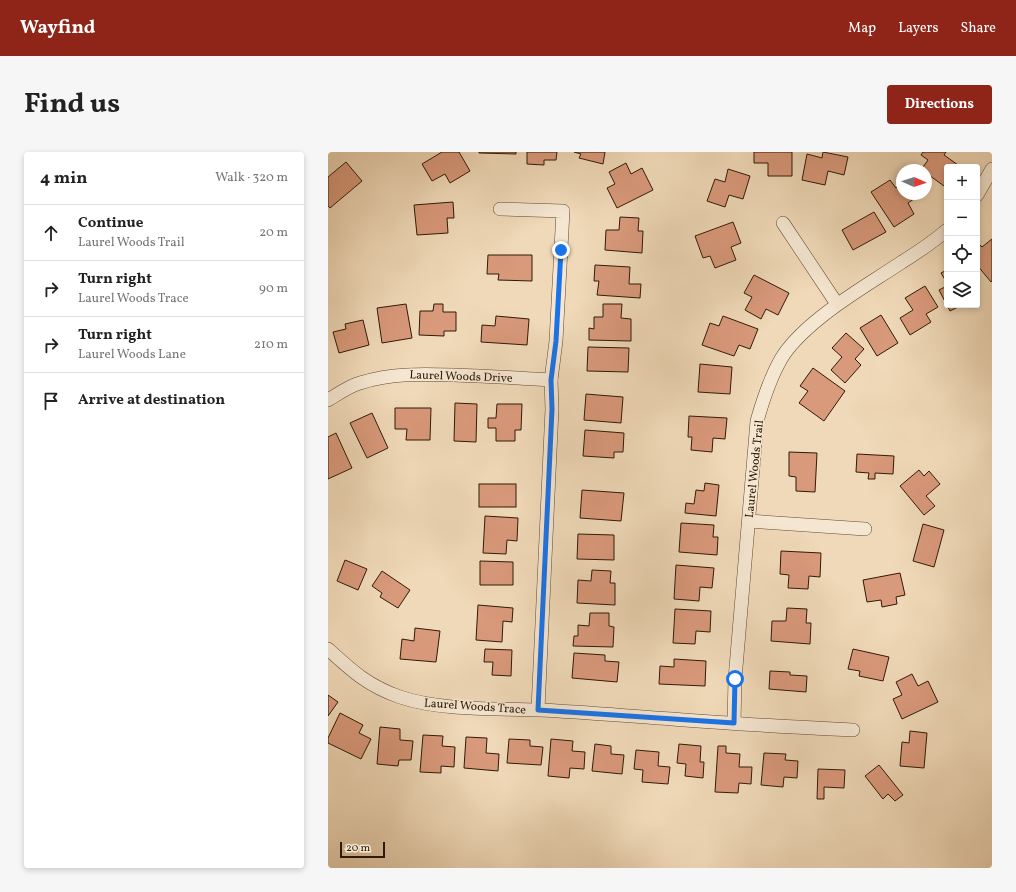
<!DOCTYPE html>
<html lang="en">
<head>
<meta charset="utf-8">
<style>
  :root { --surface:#fff; --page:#f6f6f6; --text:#222; --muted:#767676; --line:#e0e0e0; --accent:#8f2418 }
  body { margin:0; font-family:Vollkorn,serif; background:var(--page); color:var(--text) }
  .controls { position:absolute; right:12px; top:12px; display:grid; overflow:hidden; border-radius:4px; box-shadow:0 2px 6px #0003 }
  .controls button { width:36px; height:36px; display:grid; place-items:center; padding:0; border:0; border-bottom:1px solid var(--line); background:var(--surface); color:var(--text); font:20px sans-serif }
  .compass { position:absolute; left:568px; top:12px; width:36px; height:36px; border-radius:50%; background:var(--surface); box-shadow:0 2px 6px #0003; rotate:93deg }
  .scale { position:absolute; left:12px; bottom:10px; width:45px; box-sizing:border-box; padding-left:4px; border:2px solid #2f1a07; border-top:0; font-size:11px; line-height:14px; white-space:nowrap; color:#2f1a07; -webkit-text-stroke:3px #f5e6d1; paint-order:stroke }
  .stop { position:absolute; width:12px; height:12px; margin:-9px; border:3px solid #1a73e8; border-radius:50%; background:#fff }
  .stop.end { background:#1a73e8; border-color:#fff; box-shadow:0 1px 4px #0008 }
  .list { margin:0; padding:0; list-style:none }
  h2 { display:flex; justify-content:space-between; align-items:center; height:52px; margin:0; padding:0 16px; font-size:17px }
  h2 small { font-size:13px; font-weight:400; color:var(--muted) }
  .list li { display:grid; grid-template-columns:26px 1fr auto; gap:12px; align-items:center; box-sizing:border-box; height:56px; padding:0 16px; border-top:1px solid var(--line) }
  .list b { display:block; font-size:15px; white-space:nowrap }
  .list p { margin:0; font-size:13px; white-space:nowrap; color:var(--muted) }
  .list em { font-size:13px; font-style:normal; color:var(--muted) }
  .icon { flex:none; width:22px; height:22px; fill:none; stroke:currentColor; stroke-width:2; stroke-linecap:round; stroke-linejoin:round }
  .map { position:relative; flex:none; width:664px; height:716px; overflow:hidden; border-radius:4px }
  header { display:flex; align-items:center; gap:24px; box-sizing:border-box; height:56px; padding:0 20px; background:var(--accent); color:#fff }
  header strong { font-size:19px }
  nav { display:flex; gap:22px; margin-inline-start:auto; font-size:14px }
  .intro { display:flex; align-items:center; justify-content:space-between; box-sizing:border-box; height:96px; padding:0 24px }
  h1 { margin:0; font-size:28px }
  .button { padding:10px 18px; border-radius:4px; background:var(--accent); color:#fff; font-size:14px; font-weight:700 }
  main { display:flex; gap:24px; padding:0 24px }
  aside { flex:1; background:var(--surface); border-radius:4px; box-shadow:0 2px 6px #0003 }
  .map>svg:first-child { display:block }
</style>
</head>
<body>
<header>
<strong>Wayfind</strong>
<nav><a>Map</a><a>Layers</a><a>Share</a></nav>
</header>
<div class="intro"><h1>Find us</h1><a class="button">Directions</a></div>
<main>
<aside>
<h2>4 min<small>Walk · 320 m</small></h2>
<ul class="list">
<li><svg class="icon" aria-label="ahead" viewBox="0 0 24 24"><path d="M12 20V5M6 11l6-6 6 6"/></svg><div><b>Continue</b><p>Laurel Woods Trail</p></div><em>20 m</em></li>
<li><svg class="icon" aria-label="right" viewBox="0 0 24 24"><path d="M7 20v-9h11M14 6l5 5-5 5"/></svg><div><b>Turn right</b><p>Laurel Woods Trace</p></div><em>90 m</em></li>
<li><svg class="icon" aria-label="right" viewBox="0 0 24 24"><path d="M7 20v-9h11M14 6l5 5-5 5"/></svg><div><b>Turn right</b><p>Laurel Woods Lane</p></div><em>210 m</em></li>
<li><svg class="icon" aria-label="arrive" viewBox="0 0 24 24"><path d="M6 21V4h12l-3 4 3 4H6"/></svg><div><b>Arrive at destination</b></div></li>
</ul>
</aside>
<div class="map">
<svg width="664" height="716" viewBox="0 0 664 716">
  <rect width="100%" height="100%" fill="#f0d9b8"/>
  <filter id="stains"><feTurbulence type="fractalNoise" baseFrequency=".005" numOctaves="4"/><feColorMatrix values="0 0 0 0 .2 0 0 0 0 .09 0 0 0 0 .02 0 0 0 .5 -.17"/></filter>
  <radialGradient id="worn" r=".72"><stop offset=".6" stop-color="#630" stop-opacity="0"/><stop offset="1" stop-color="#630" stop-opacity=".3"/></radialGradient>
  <g fill="#d9997b" stroke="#2f1a07">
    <path d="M114,0h17l11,19 -20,12 -5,-9 -13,7 -10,-17z"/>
    <path d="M151,0h37v2l-37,-1z"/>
    <path d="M199,0h30l-1,8h-12v5l-17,-1z"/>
    <path d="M246,0h31l-2,12 -24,-6 2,-4z"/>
    <path d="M426,0h38v24h-24v-13h-14z"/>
    <path d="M495,0l25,5 -4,18 -16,-4 -3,14 -23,-5 5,-26 15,4z"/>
    <path d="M595,0h23l-2,3 14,10 -1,2h-10v15l-3,4 -18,-13v-3h-5l7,-10 -7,-5z"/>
    <path d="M18,10l16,19 -32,27 -2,-2v-29z"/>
    <path d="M298,11l5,11 11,-6 11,22 -36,18 -10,-20 8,-4 -6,-12z"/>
    <path d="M400,17l22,7 -7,23 -14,-4 -4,12 -18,-6 8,-22 10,3z"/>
    <path d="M562,28l6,8 6,-4v10h15l1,2 -10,7 6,11 -20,13 -23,-35z"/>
    <path d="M125,50l1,16h-7l1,15 -31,2 -3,-30z"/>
    <path d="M546,60l12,20 -33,18 -11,-20z"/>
    <path d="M292,65l19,1 -1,13h5l-1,22 -37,-3 1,-20h13z"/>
    <path d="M405,70l8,21 -10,4 5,13 -21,8 -5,-12 -7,2 -8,-22z"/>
    <path d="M664,87v42l-1,1 -14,-17v-21l1,-1 4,4z"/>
    <path d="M160,103h44v26l-34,-1 1,-6h-12z"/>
    <path d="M267,113l35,2 -1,17h12l-1,14 -43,-3 2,-14h-5z"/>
    <path d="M619,118v13l-6,-10z"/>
    <path d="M426,123l35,18 -11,22 -12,-6 -5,10 -16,-9 7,-13 -8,-4z"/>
    <path d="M597,134l13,21 -12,7 5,8 -21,13 -10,-17 13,-8 -8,-12z"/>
    <path d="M619,134v19h15l-12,6 -11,-21z"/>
    <path d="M78,152l6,34 -30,5 -5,-35z"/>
    <path d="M106,152h9v8h13v19h-12v5l-25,-1 1,-24h13z"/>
    <path d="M275,152h19l-1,14 10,1v22l-42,-1v-12l5,1v-12h9z"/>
    <path d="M553,163l17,28 -21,13 -17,-28z"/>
    <path d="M168,164l33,3 -2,26 -46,-3 1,-17 13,1z"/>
    <path d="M395,164l35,13 -8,20 -11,-4 -5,11 -32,-11 8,-22 9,3z"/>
    <path d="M35,168l6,25 -30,8 -6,-21 13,-3 -1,-5z"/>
    <path d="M518,181l18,16 -9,10 6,6 -16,18 -14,-13 11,-13 -10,-9z"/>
    <path d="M260,195l41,1 -1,24 -41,-1z"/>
    <path d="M372,212l32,3 -2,27 -32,-2z"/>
    <path d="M485,216l32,23 -21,30 -25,-18 9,-12 -8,-5z"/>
    <path d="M258,242l37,3 -2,26 -37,-3z"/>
    <path d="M127,251l22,1 -1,38 -22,-1z"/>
    <path d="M169,252h25l-1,26h-6v11h-19v-13h-8v-10h8z"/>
    <path d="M67,256h36l-1,32h-24l1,-11h-12z"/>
    <path d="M44,261l16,35 -21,10 -17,-35z"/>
    <path d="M361,264l38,2 -2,21 -12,-1 -1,14 -21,-2 1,-13h-4z"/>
    <path d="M257,278l39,3 -1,19h-9v6l-31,-2z"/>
    <path d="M8,281l16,35 -24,11v-42z"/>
    <path d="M461,300l28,1 -2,39 -19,-1v-14l-7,-1z"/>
    <path d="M529,302l37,2 -1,18 -18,-1v6h-7l1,-6 -13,-1z"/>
    <path d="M591,318l5,6 5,-5 11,13 -14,12 9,10 -11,9 -24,-29z"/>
    <path d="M377,331l14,2 -3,31 -31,-3 1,-10 8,1 2,-14 8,1z"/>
    <rect x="151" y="332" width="37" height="23"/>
    <path d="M254,338l42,3 -3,28 -41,-3z"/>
    <path d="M157,364l33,2 -1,23 -10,-1 -1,14 -23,-1z"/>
    <path d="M353,371l33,2 -1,12h5l-1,18 -38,-3z"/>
    <path d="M595,372l21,6 -10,37 -21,-6z"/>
    <path d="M250,382l36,1v25l-37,-1z"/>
    <path d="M453,399l40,2 -1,24 -11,-1 -1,13 -20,-1 1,-13 -9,-1z"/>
    <path d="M17,408l22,9 -9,21 -21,-9z"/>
    <path d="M152,409l33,1v23h-33z"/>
    <path d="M348,413l38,3 -2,20 -12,-1 -1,14 -25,-2z"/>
    <path d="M264,418l19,1 -1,12h5v22l-38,-2 1,-23 13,1z"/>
    <path d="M54,419l28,19 -12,18 -18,-11 2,-4 -10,-7z"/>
    <path d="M572,421l5,22 -9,2 1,7 -15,3 -1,-7 -14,2 -4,-22z"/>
    <path d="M150,453l35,3 -1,14 -9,-1 -1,21 -26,-2z"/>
    <path d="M459,456l20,1 -1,14h5l-1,21 -39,-3 1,-20h14z"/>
    <path d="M347,457l36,2 -1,21 -14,-1 -1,13 -22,-1z"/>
    <path d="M262,461h19v13l5,1 -1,20 -40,-1 1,-10h4v-11l11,1z"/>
    <path d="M87,476l25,3 -4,31 -36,-3 2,-20 12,2z"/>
    <path d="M157,497l27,1 -1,26 -19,-1 1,-13h-9z"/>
    <path d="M525,497l36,8 -6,24 -24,-5 1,-5 -12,-2z"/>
    <path d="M246,501l31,2v6l14,1 -2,20 -45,-4z"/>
    <path d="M346,507l32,2 -1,25 -46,-2 1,-18 14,1z"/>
    <path d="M442,519l20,1v3l17,1 -1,16 -37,-3z"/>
    <path d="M584,522l6,12 10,-5 10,21 -36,17 -9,-20 9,-4 -6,-13z"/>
    <path d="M0,543l10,7 -10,14z"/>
    <path d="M12,561l23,12 -4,8 12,6 -10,20 -33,-16v-5z"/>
    <path d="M52,575l20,2v11l13,1 -2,19h-12l-1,6 -21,-2z"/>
    <path d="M582,579l17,2 -3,35 -24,-2 2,-24 7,1z"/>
    <path d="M95,583l20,1 -1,10 13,1 -1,20 -13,-1v7l-21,-1z"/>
    <path d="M138,585l21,1 -1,15 13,1 -1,17 -34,-3z"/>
    <path d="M181,587l21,1v6l13,1 -2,18 -34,-2z"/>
    <path d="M223,587l22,2 -1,10 13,1 -1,17 -14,-1 -1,10 -21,-2z"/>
    <path d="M267,592l16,2v8l13,1 -2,19 -30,-3z"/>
    <path d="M351,592l22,2 -1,16h4l-1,16 -18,-2 1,-12 -9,-1z"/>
    <path d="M390,594h8v7l14,1 -1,13h13l-1,17 -12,-1 -1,10 -23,-1z"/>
    <path d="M308,598l23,2 -1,14 12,1 -2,17 -26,-2 1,-12 -9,-1z"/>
    <path d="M436,601l22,1 -1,6 13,1 -1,17 -13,-1 -1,10 -22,-2z"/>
    <path d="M551,613l24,30 -8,6 -7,-7 -5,5 -18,-23z"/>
    <path d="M490,617l27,1 -1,18 -20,-1v12h-7z"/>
  </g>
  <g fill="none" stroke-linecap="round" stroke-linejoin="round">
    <g stroke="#5f4a33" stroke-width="14">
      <g id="minor">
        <path d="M649,43l15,-26"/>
        <path d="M172,57l63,2 -7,130 -5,39 1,29 -14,300"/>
        <path d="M455,71l54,81"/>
        <path d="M0,248c10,-6 21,-14 32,-17 31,-10 63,-9 94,-8 32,1 65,3 97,5"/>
        <path d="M421,369l116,8"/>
        <path d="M0,497c24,22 40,37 72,48 42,14 95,11 139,13 44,2 88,6 133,9 60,5 121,8 181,11"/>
        <path d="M406,571l1,-44 22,-258c6,-21 13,-43 24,-62 10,-17 25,-30 40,-42 26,-21 54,-37 81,-55 16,-10 31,-20 45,-32"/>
      </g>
    </g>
    <use href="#minor" stroke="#f5e6d1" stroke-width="13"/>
  </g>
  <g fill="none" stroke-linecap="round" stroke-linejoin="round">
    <path stroke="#1a73e8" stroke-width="5" d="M233,98l-5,91 -5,39 1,29 -14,301 196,13 1,-44"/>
  </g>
  <g text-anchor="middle" stroke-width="3" stroke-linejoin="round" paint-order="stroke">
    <g font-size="12" fill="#2f1a07" stroke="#f5e6d1">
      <text transform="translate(133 224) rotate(2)" y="4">Laurel Woods Drive</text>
      <text transform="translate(426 317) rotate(-84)" y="4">Laurel Woods Trail</text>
      <text transform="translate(147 554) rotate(4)" y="4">Laurel Woods Trace</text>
    </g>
  </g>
  <rect width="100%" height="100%" filter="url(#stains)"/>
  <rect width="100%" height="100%" fill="url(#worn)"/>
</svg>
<div class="controls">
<button>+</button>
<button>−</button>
<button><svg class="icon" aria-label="locate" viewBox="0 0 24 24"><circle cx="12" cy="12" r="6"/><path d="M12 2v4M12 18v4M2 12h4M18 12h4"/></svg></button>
<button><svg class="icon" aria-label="layers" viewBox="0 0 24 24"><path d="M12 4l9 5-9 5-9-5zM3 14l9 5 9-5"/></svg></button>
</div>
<svg class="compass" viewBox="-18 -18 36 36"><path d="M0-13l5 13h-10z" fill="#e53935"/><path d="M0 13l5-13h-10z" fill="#767676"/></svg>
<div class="scale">20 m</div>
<div class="stop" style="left:407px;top:527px"></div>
<div class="stop end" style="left:233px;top:98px"></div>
</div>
</main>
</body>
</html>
